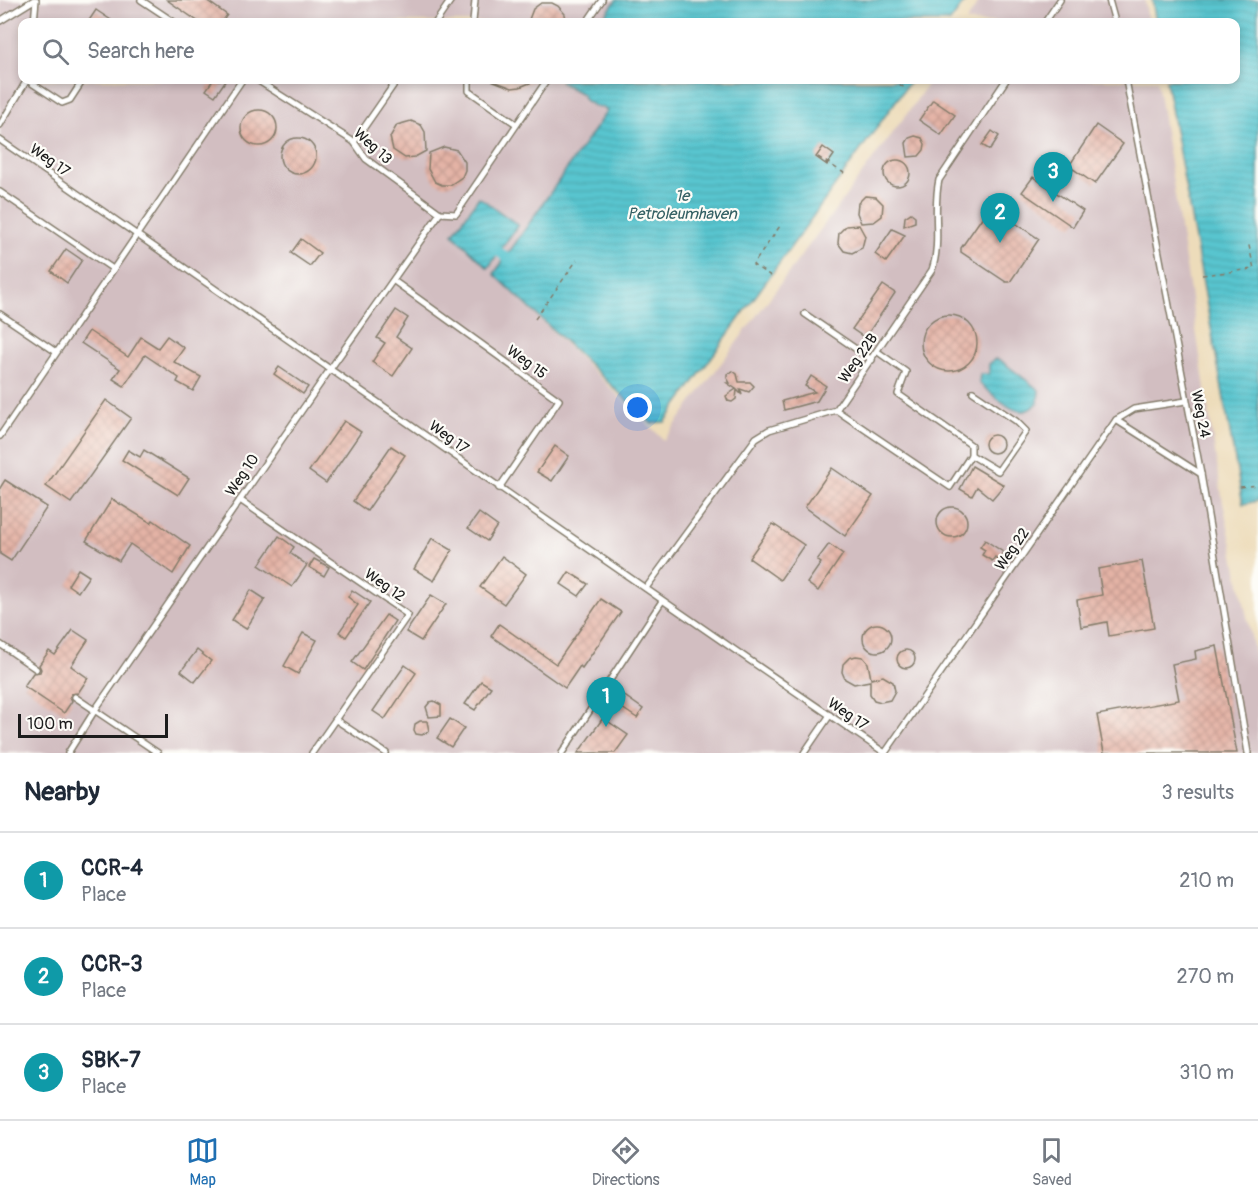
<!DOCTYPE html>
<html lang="en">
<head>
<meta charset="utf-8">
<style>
  :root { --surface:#fff; --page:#f6f6f7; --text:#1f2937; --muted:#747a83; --line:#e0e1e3; --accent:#1f6fb2 }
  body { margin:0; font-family:Pangolin,sans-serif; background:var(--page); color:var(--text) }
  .scale { position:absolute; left:18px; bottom:15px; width:150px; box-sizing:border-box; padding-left:6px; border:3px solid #1c1c1c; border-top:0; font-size:16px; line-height:21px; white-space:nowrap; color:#1c1c1c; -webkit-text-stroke:4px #fdfcf7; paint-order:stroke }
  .you { position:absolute; left:638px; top:408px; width:21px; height:21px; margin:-15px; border:4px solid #fff; border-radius:50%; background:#1a73e8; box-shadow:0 0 0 9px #1a73e833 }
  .badge { display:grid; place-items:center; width:39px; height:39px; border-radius:50%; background:var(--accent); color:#fff; font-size:20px; font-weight:700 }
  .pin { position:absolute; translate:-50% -50px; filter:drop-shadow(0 2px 3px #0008) }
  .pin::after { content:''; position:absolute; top:32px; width:21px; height:18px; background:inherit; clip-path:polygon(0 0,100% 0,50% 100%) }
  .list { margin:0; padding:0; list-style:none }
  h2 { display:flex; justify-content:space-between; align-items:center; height:78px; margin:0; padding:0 24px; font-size:26px }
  h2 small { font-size:20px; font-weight:400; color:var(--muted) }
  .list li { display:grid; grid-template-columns:39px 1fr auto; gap:18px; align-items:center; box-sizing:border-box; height:96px; padding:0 24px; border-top:2px solid var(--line) }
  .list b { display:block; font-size:22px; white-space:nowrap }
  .list p { margin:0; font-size:20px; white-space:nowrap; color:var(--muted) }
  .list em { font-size:20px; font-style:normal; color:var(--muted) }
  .icon { flex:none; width:33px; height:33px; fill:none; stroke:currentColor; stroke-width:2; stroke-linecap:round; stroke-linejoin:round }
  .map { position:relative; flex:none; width:1258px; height:753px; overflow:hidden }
  .search { position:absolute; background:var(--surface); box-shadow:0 3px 9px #0003; left:18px; right:18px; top:18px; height:66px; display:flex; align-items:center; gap:15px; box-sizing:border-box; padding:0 21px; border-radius:12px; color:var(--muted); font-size:22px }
  .sheet { height:366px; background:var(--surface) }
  nav { display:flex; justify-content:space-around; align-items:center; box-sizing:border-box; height:84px; border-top:2px solid var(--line); background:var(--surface); font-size:16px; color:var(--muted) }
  nav a { display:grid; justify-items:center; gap:3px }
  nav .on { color:var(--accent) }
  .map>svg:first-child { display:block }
</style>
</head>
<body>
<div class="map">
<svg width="1258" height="753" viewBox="0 0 1258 753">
  <defs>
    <pattern id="water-rules" width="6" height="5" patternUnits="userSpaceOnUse" patternTransform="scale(1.5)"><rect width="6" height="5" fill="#58c5cf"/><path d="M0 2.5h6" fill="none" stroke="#4ca9b1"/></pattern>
    <pattern id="building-cross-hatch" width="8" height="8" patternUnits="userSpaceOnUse" patternTransform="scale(1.5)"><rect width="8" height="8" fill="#e4b3a6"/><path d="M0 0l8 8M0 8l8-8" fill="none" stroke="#c3998e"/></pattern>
  </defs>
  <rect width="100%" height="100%" fill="#fdfcf7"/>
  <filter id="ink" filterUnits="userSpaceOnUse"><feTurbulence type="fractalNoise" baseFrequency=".0167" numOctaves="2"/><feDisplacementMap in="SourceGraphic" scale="12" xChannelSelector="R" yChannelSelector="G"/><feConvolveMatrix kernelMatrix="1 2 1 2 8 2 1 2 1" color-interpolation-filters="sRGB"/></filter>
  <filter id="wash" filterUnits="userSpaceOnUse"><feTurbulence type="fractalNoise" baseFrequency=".008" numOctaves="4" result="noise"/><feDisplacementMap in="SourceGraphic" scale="24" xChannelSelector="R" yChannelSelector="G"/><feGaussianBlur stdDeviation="1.35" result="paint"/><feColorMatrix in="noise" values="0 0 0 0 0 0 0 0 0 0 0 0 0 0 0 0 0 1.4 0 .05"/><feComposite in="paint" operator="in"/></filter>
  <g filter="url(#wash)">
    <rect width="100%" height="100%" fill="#eddcba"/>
    <g fill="#d2bec1">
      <path d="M0,0h616l-15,22h-579v58h539l-1,2 22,12 3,6 9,6 7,1 6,4 -113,163 170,166 250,-336 16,-24h227l66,423 35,166v84h-1258z"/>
      <path d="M980,0h165l3,22h-182z"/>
    </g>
    <g fill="url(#water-rules)" stroke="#3a7076" stroke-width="1.5">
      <path d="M616,0h350l-16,22h-349z"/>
      <path d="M1152,0h106v501l-15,3 -77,-424h70v-58h-80z"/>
      <path d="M561,80h350l-246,342 -14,1 -157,-149 113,-163 -6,-4 -7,-1 -9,-6 -3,-6 -22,-12z"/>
      <path d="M479,197l39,28 -30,43 -35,-34z"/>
      <path d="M995,359l5,1 39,30 -1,13c-4,3 -8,7 -13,8 -13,3 -36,-20 -46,-28l1,-9h9v-10z"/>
    </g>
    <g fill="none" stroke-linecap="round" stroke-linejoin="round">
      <path stroke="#58c5cf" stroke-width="10" d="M488,242l24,21 3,-1"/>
    </g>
    <g id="blocks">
      <g fill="url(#building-cross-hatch)">
        <path d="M167,0h39l21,15 -5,7h-23z"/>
        <path d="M541,3h11l6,3 7,8 1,8h-38l5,-13z"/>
        <path d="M96,10l18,12h-26z"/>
        <path d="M213,80h13l-11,16 -9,-6z"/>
        <path d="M491,80h46l-17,7 -8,1z"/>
        <path d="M933,100l22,15 -14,20 -22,-15z"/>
        <circle cx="259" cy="128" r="18"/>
        <path d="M411,121l10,4 4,7 1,19 -11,6 -10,1 -12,-8 -3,-13 7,-12z"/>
        <path d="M1096,125l27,19 -28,40 -26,-18z"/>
        <path d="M992,131l7,5 -9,14 -8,-5z"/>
        <path d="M915,136l7,2 3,6 -1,6 -5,6 -11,1 -2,-14 3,-5z"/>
        <circle cx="298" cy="156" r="18"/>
        <path d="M444,147l13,3 8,12v8l-3,7 -12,8h-8l-7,-3 -7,-13 1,-16z"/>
        <path d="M823,147l11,8 -7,10 -11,-8z"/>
        <circle cx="897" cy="173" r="13"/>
        <path d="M1033,177l50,34 -10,16 -51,-35z"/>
        <path d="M865,196l11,1 7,7 -1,12 -8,6 -13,1 -4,-10 1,-10z"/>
        <path d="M990,206l49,33 -29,43h-4l-45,-30v-4z"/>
        <path d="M911,213l4,3v6l-11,4 1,-9z"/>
        <path d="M859,225l6,11 -3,12 -10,5 -8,-2 -6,-8 1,-10 7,-7z"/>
        <path d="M892,229l13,6 -19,27 -11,-8z"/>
        <path d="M301,239l19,14 -10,13 -19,-13z"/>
        <path d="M66,249l16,11 -15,23 -16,-12z"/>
        <path d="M883,285l12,8 -30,45 -13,-9z"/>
        <path d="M396,310l12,8 -12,19 16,11 -19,28 -21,-14 13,-19 -8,-5z"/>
        <circle cx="949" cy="343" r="28"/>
        <path d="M89,331l39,26 13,-20 17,11 9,-12 17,12 -10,14 27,15 -8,14 -16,-9 2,-4 -34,-23 -21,31 -11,-7 7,-10 -39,-26z"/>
        <path d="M279,367l29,20 -5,7 -29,-20z"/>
        <path d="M733,371l4,3 2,8h11l4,4 -5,6 -9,-3 2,6 -5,-5 -1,9 -4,3 -4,-1 -2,-5 10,-7 -9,-6h3l-3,-5v-4z"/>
        <path d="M811,376l15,10 -9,15 -33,9 -2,-9 33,-9 -10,-6z"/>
        <path d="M106,400l25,18 -60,85 -25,-17z"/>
        <path d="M344,421l17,11 -35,51 -17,-12z"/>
        <circle cx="994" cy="444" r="9"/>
        <path d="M391,446l14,9 -38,56 -14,-10z"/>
        <path d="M555,446l14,10 -17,25 -15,-9z"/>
        <path d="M128,450l12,7 4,-7 45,28 -11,17 -56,-35z"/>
        <path d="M972,466l32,19 -12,14 -15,-12 -5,9 -12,-7z"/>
        <path d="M832,468l41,28 -28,40 -40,-29z"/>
        <path d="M5,480l42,27 -36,54 -11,-7v-66z"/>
        <path d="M112,499l39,24 2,-3 37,26 -17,28 -43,-30 -11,17 -33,-20z"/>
        <circle cx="952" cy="522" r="15"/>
        <path d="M479,513l18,13 -10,15 -19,-13z"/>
        <path d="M773,524l31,21 -24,35 -31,-22z"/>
        <path d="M279,536l15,11 -4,6 17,12 -15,22 -33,-22z"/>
        <path d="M432,538l20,12 -18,31 -20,-12z"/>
        <path d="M985,540l18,12 -5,8 -3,-3 -3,4 -10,-6 3,-5 -5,-3z"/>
        <path d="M829,544l14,10 -25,37 -11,-8 14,-20 -4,-3z"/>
        <path d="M502,556l24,18 -22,30 -24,-17z"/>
        <path d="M314,559l15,8 -5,9 -15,-9z"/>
        <path d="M1142,561l12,67 -45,8 -2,-14 -26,5 -4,-27 25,-5 -4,-26z"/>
        <path d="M78,569l11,7 -11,16 -10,-7z"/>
        <path d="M569,572l19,12 -9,12 -18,-12z"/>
        <path d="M251,590l14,9 -19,30 -14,-9z"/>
        <path d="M352,590l18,12 -24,35 -7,-5 19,-27 -10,-8z"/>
        <path d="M431,595l15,9 -25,37 -15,-9z"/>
        <path d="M601,599l20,13 -39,56 -2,-2 -15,22 -74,-52 8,-12 57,40z"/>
        <path d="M386,615l9,6 -32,49 -11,-8z"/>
        <circle cx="877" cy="638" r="14"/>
        <path d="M73,630l15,10 -17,26 17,12 -10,15 -7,1 -1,3 2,4 -8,12 -40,-27 9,-13 7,-1 1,-3 -2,-4 10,-14 6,4z"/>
        <path d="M303,633l14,7 -19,34 -14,-8z"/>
        <path d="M1217,646l20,107h-133l-7,-38 82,-15 -7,-36 24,-5 -1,-8z"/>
        <path d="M197,650l14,11 -16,21 -14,-11z"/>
        <circle cx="906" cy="659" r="9"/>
        <path d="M856,656l7,1 5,6 3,16 12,-3 10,6 2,9 -5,9 -9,2 -7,-2 -4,-6v-13l-16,3 -9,-5 -3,-7 1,-8 6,-6z"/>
        <path d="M405,665l11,8 -31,46 -12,-8z"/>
        <path d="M481,681l10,6 -16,23 -10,-6z"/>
        <path d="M619,692l24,17 -6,9 -24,-16z"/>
        <path d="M434,701l7,4v11l-12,1 -3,-10 4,-5z"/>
        <path d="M603,718l25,17 -13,18h-37z"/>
        <path d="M450,719l14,9 -13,19 -14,-9z"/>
        <path d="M420,721h7l2,10 -7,4 -6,-1 -2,-4 1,-6z"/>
      </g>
    </g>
  </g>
  <g filter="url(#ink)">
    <use href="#blocks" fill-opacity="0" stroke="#847c6b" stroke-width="1.5"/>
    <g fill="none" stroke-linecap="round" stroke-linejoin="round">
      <g stroke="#847c6b" stroke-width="8">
        <g id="service">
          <path d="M141,0l33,22"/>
          <path d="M1109,0l6,22"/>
          <path d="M0,21l34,-21"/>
          <path d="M34,22l2,-22"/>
          <path d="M436,22l15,-22"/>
          <path d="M473,22l2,-22"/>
          <path d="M587,22l15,-22"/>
          <path d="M1045,22l15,-22"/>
          <path d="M27,80l35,23 8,-3 13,-20"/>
          <path d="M257,80l97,62 12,17 74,54"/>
          <path d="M469,80v11l47,33"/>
          <path d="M1126,80l75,394 47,279"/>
          <path d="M0,125l27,-45"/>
          <path d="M0,140c295,203 588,411 885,613"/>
          <path d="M354,142l43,-62"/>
          <path d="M0,192l113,77"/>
          <path d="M440,213l16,1 91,-134"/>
          <path d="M394,281l165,119 -60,88"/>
          <path d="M0,314l56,38"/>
          <path d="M805,314l67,46"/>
          <path d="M878,352l28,20 -8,22 73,51v10"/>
          <path d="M836,410l114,77 21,-32 27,16 28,-40 -10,-10 -43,-29"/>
          <path d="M1116,420l85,54"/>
          <path d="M0,436l242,-356"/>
          <path d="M240,500l168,115 -96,138"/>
          <path d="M646,588l110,-150 13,-8 67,-20 96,-140c10,-29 0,-60 7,-90l67,-100"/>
          <path d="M0,644l36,25"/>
          <path d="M75,697l83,56"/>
          <path d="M336,720l50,33"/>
          <path d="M68,753l27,-43 236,-342 109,-155"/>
          <path d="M562,753l100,-152"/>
          <path d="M804,753l26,-38"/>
          <path d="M885,753l231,-333 18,-11 52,-8"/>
        </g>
      </g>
      <g stroke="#847c6b" stroke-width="1.5" stroke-dasharray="4.5 4.5" stroke-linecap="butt">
        <path d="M892,80l13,8"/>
        <path d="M818,157l26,16"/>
        <path d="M1202,275l52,-6 -6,-28"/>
        <path d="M771,276l-18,-11 29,-42"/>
        <path d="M535,319l42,-59"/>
        <path d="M1240,487l18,-2"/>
      </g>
      <use href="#service" stroke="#fff" stroke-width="5"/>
    </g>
  </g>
  <g text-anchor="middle" stroke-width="4.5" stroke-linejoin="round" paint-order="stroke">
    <g font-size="15" fill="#1c1c1c" stroke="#fdfcf7">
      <text transform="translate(373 146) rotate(42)" y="5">Weg 13</text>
      <text transform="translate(50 160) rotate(35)" y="5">Weg 17</text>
      <text transform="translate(858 358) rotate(-55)" y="5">Weg 22B</text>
      <text transform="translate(527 362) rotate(36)" y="5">Weg 15</text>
      <text transform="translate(1201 414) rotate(79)" y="5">Weg 24</text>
      <text transform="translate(449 437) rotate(36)" y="5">Weg 17</text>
      <text transform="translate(242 475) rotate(-56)" y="5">Weg 10</text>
      <text transform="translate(1012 549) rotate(-55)" y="5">Weg 22</text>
      <text transform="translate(385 585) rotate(35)" y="5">Weg 12</text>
      <text transform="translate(848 714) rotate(34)" y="5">Weg 17</text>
    </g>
    <g font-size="16" font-style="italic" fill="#346064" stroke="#fdfcf7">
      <text x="682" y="201">1e<tspan x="682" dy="18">Petroleumhaven</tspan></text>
    </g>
  </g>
</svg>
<div class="scale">100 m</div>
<div class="you"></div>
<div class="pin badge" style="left:606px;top:727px;background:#0f9aa8">1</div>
<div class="pin badge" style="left:1000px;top:243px;background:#0f9aa8">2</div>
<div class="pin badge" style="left:1053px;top:202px;background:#0f9aa8">3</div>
<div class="search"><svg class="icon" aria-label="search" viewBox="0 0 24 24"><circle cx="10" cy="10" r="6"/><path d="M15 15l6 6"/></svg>Search here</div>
</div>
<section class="sheet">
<h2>Nearby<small>3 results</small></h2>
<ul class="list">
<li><span class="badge" style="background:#0f9aa8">1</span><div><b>CCR-4</b><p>Place</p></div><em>210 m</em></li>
<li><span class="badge" style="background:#0f9aa8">2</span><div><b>CCR-3</b><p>Place</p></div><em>270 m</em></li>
<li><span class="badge" style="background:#0f9aa8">3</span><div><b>SBK-7</b><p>Place</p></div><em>310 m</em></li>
</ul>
</section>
<nav>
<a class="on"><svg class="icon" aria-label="map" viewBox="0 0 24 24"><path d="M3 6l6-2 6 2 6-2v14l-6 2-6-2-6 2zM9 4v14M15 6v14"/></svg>Map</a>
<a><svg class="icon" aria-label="directions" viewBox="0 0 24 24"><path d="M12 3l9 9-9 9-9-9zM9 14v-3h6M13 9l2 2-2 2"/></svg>Directions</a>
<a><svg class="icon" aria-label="saved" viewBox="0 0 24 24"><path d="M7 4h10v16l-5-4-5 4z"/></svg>Saved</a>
</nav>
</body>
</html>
